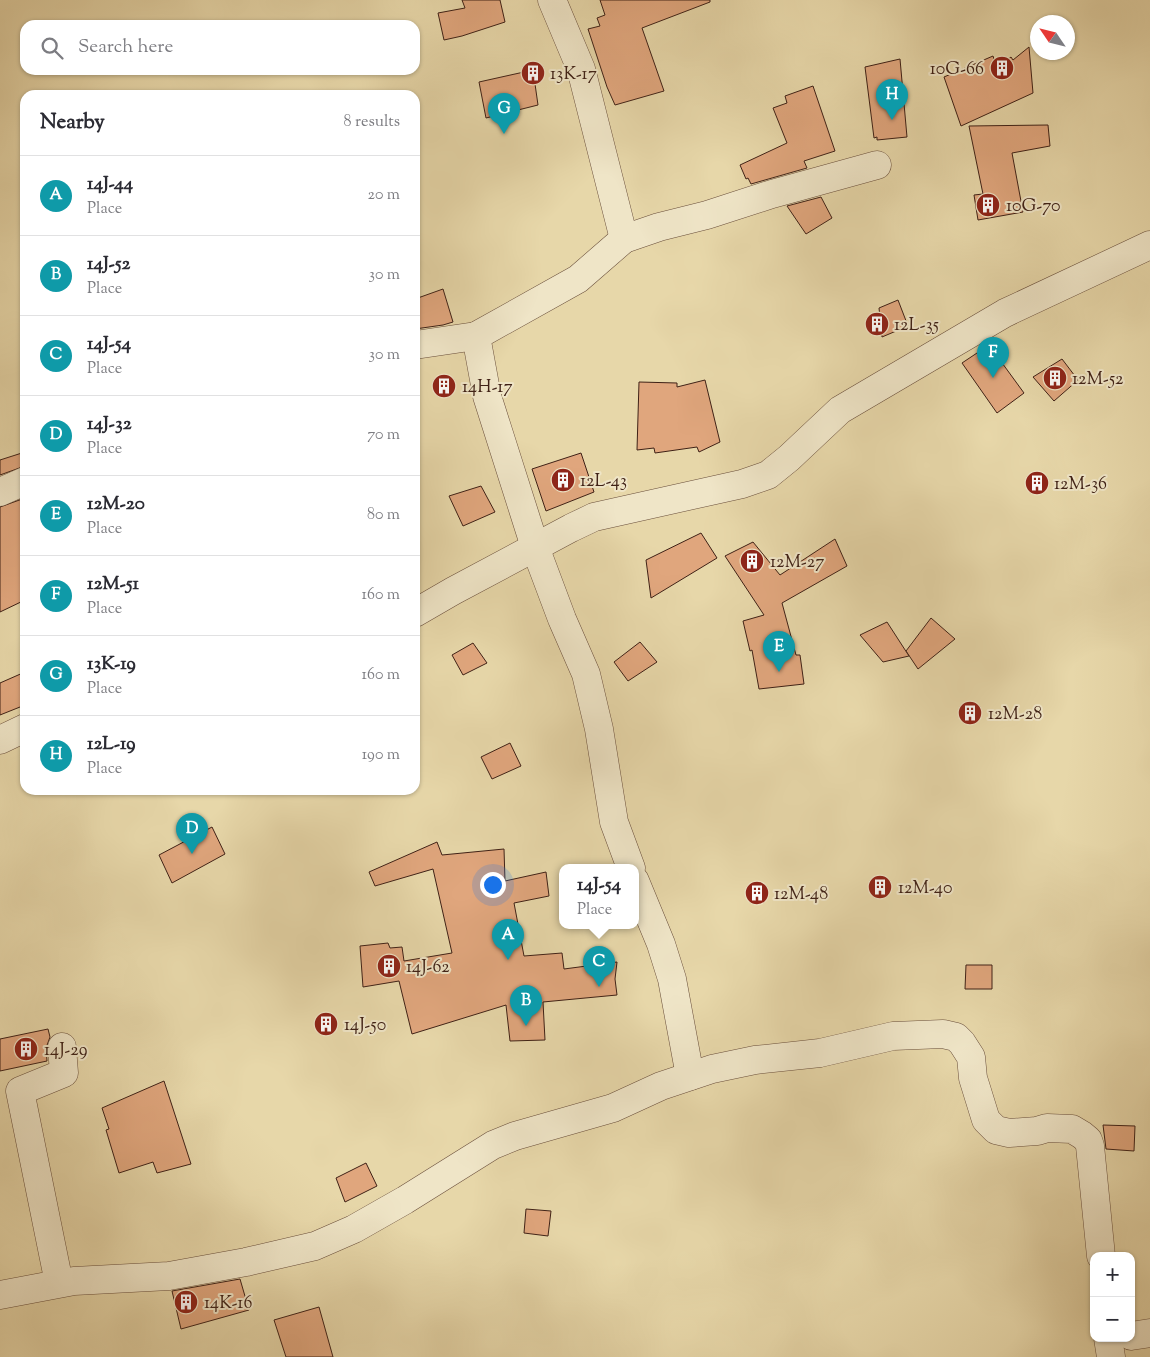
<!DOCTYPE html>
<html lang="en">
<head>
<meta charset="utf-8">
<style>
  :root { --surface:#fff; --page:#f7f7f7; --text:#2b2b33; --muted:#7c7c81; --line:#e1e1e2; --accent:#8f2418 }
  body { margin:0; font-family:"Sorts Mill Goudy",serif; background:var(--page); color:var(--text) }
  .controls { position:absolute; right:15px; bottom:15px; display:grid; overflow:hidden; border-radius:10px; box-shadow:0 1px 4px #0004 }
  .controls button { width:45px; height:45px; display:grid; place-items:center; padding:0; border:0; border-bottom:1px solid var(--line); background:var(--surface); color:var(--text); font:25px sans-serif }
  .compass { position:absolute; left:1030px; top:15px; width:45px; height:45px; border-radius:50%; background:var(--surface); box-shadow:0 1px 4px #0004; rotate:305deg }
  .you { position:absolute; left:492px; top:884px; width:18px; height:18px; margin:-12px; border:4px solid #fff; border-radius:50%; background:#1a73e8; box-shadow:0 0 0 8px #1a73e833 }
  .badge { display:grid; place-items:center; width:32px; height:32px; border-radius:50%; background:var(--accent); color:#fff; font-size:16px; font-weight:700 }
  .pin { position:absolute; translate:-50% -41px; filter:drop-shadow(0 1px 2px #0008) }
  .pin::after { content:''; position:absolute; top:26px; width:18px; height:15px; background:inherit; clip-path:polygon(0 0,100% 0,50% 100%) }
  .popup { position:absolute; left:559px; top:864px; width:80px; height:65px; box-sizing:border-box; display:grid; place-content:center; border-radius:10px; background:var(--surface); filter:drop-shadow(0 1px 4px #0005); font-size:16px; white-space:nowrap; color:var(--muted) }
  .popup b { font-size:19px; color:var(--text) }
  .popup::after { content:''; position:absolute; left:50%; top:100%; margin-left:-10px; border:10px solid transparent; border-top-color:var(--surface) }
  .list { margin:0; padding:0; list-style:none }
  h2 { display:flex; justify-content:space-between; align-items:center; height:65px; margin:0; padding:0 20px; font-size:21px }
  h2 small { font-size:16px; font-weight:400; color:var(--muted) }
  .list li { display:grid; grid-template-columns:32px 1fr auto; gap:15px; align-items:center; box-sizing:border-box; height:80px; padding:0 20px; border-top:1px solid var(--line) }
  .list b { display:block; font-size:19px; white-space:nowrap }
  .list p { margin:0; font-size:16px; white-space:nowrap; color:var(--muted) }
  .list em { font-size:16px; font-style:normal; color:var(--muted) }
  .icon { flex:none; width:28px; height:28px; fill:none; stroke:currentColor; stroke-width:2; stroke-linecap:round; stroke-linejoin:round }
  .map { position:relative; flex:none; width:1150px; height:1357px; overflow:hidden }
  .search { position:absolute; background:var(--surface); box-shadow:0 1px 4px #0004; left:20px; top:20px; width:400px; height:55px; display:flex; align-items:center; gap:12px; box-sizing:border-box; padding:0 18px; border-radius:15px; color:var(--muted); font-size:19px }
  .panel { position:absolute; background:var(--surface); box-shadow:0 1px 4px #0004; left:20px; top:90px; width:400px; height:705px; border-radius:15px }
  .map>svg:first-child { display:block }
</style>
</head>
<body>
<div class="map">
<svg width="1150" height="1357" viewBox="0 0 1150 1357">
  <rect width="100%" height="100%" fill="#e7d7a9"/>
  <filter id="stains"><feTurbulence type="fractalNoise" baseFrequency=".004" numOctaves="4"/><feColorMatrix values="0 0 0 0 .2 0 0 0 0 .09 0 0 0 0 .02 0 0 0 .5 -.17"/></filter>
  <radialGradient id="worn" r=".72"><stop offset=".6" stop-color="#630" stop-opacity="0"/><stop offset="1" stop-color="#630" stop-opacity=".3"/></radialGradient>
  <g fill="#e0a67d" stroke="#3f2116">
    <path d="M462,0h38l5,22 -43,14 -18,4 -6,-27 27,-5z"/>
    <path d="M600,0h110v2l-68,26 22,63 -49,14 -8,-18 -19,-58 12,-3 -3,-8 8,-3z"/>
    <path d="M1029,47l4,46 -72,33 -17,-49 49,-21 4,12 14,-11 2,3z"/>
    <path d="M900,59l7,78 -30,3v-3l-3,1 -9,-71z"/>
    <path d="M533,70l5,35 -52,13 -7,-36z"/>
    <path d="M813,86l22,65 -31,10 3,7 -56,16 -3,-6 -2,1 -6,-14 47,-22 -14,-35 14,-5 -2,-7z"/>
    <path d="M1048,125l2,21 -38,7 11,59 -45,8 -4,-25 9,-1 -14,-68z"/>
    <path d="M821,197l11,21 -26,16 -19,-28z"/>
    <path d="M443,289l10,33 -10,3 -28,4v-30z"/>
    <path d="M898,300l10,26 -26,11 -3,-29z"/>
    <path d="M989,345l35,48 -27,20 -35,-50z"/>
    <path d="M1062,359l16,21 -24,21 -21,-24z"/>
    <path d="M705,380l15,62 -21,10 -2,-5 -42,6 -1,-5 -17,2 2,-68 38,1v4z"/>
    <path d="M25,452v14l-25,9v-15z"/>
    <path d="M581,453l13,39 -48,19 -14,-42z"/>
    <path d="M481,486l14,26 -32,14 -14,-30z"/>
    <path d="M25,498v102l-25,12v-105z"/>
    <path d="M701,533l16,25 -66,40 -5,-38z"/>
    <path d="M835,539l12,27 -65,37 14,52h4l4,29 -45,5 -7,-39 -2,1 -7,-30 21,-6 -39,-59 28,-14 27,33z"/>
    <path d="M931,618l24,21 -37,30 -12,-18z"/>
    <path d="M887,622l22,34 -26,6 -23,-27z"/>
    <path d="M640,642l17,20 -29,19 -14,-19z"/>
    <path d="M473,643l14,20 -24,12 -11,-20z"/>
    <path d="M25,672v33l-25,10v-32z"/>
    <path d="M510,743l11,23 -29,13 -11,-22z"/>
    <path d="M212,827l13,27 -53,29 -13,-28z"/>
    <path d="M437,842l5,13 62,-6 1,32 41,-9 3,24 -35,7 10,53 38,-3 2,16 53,-7 -2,17 2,16 -74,7 2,38 -35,1 -4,-36 -94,29 -13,-53 -36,6 -3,-41 28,-3 2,5 12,-1 2,14 48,-8 -19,-84 -58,17 -6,-14z"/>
    <path d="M966,965h26v24h-27z"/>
    <path d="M48,1029l2,8 -4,11 1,13 -47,10v-32z"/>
    <path d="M164,1081l27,83 -34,9 -4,-11 -34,11 -13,-43 3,-1 -7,-21z"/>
    <path d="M1103,1125l32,1 -1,25 -28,-2z"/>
    <path d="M366,1163l11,23 -32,16 -9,-24z"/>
    <path d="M526,1209l25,2 -3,25 -24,-3z"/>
    <path d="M240,1279l9,31 -68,19 -9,-38z"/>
    <path d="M319,1307l14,50h-47l-12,-37z"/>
  </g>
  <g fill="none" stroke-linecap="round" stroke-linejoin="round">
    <g stroke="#694e3b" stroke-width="29">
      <g id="street">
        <path d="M552,0l29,69 43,170"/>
        <path d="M415,345l61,-9"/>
        <path d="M0,492l25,-11"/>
        <path d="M415,613l38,-22 118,-63 23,-11 148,-33 26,-9 21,-17 51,-48 165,-97 145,-68"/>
        <path d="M0,740l25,-12"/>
        <path d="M631,868l-17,-46 -15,-93 -13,-55 -24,-55 -27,-72 -48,-151 -11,-60 102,-57 46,-40 35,-12 48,-12 65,-21 105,-29"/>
        <path d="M635,881l26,63 11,35 18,97"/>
        <path d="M59,1283l-39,-192 44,-18 -2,-26"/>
        <path d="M0,1295l74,-14 95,-5 77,-14 69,-16 39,-17 51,-29 88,-55 22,-9 98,-28 48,-22 51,-17 43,-9 65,-7 73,-17 50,-2 13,3 6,6 9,14 2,21 13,42 10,10 13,3 28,-2 10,-3 25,1 10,6 6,5 2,6 11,110"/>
        <path d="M1131,1336l19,-3"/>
        <path d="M1108,1338l3,19"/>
      </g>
    </g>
    <use href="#street" stroke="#efe5c7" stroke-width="28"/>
  </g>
  <defs>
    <g id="building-disc" transform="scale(1.25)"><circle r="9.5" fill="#8f2418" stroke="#efe5c7"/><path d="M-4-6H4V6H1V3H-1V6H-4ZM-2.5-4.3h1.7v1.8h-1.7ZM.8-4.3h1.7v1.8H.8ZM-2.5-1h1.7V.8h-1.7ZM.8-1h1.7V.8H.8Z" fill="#fff"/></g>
  </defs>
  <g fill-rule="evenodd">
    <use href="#building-disc" x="1002" y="68"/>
    <use href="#building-disc" x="533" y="73"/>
    <use href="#building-disc" x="988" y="205"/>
    <use href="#building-disc" x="877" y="324"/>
    <use href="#building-disc" x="1055" y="378"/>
    <use href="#building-disc" x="444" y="386"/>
    <use href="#building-disc" x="563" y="480"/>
    <use href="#building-disc" x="1037" y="483"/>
    <use href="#building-disc" x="752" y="561"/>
    <use href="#building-disc" x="970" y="713"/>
    <use href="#building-disc" x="880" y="887"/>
    <use href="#building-disc" x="757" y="893"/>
    <use href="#building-disc" x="389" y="966"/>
    <use href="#building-disc" x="326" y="1024"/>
    <use href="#building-disc" x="26" y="1049"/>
    <use href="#building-disc" x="186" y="1302"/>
  </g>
  <g text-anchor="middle" stroke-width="4" stroke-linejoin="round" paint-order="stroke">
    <g font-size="18" fill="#3f2116" stroke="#efe5c7" text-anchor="start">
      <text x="984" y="74" text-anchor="end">10G-66</text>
      <text x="550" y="79">13K-17</text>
      <text x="1006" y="211">10G-70</text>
      <text x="894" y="330">12L-35</text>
      <text x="1072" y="384">12M-52</text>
      <text x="462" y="392">14H-17</text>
      <text x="580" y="486">12L-43</text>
      <text x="1054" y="489">12M-36</text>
      <text x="770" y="567">12M-27</text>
      <text x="988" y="719">12M-28</text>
      <text x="898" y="893">12M-40</text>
      <text x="774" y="899">12M-48</text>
      <text x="406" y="972">14J-62</text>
      <text x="344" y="1030">14J-50</text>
      <text x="44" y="1055">14J-29</text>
      <text x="204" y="1308">14K-16</text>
    </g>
  </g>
  <rect width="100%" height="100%" filter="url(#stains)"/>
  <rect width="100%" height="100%" fill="url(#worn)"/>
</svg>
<div class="controls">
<button>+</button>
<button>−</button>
</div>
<svg class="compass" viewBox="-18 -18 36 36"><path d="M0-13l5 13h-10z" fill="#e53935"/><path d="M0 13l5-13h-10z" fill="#7c7c81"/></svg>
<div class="you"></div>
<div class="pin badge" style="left:508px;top:960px;background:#0f9aa8">A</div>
<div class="pin badge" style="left:526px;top:1026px;background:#0f9aa8">B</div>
<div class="pin badge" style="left:599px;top:987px;background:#0f9aa8">C</div>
<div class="popup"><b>14J-54</b>Place</div>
<div class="pin badge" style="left:192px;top:854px;background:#0f9aa8">D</div>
<div class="pin badge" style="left:779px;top:672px;background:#0f9aa8">E</div>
<div class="pin badge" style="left:993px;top:378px;background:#0f9aa8">F</div>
<div class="pin badge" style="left:504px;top:134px;background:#0f9aa8">G</div>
<div class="pin badge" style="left:892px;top:120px;background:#0f9aa8">H</div>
<div class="search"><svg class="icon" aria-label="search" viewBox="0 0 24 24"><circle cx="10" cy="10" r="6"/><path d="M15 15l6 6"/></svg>Search here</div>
<section class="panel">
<h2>Nearby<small>8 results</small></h2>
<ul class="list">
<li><span class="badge" style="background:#0f9aa8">A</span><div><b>14J-44</b><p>Place</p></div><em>20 m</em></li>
<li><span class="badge" style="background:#0f9aa8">B</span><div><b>14J-52</b><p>Place</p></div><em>30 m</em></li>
<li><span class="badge" style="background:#0f9aa8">C</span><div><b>14J-54</b><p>Place</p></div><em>30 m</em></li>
<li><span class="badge" style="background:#0f9aa8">D</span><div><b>14J-32</b><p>Place</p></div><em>70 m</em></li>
<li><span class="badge" style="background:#0f9aa8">E</span><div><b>12M-20</b><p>Place</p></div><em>80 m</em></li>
<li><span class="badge" style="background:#0f9aa8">F</span><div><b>12M-51</b><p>Place</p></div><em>160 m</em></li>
<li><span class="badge" style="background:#0f9aa8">G</span><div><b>13K-19</b><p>Place</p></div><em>160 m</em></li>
<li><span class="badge" style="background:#0f9aa8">H</span><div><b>12L-19</b><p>Place</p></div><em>190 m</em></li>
</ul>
</section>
</div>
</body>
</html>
